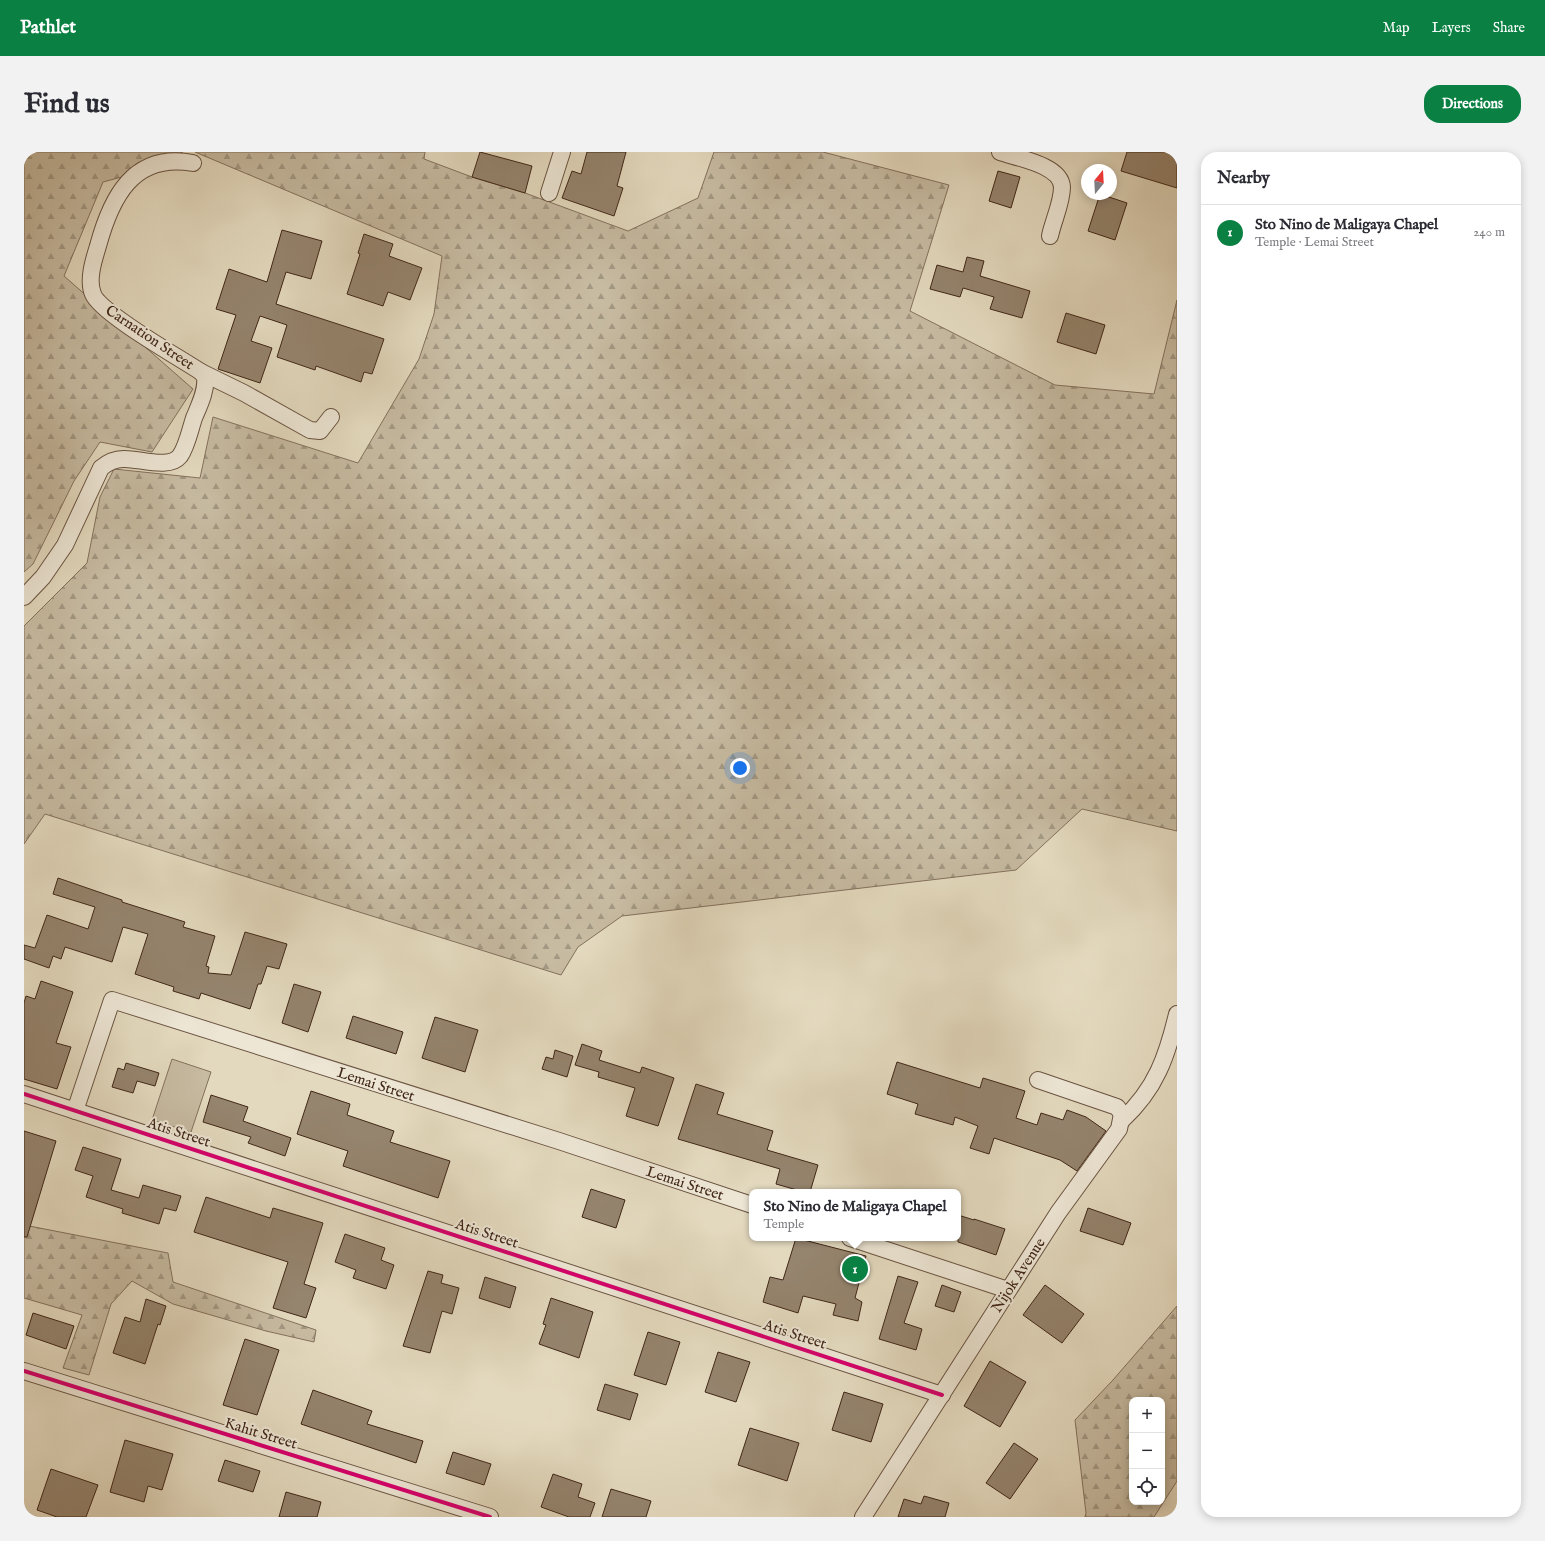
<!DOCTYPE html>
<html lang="en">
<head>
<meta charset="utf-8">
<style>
  :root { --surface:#fff; --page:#f2f2f3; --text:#2b2b33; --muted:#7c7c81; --line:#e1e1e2; --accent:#0b8043 }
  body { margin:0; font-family:"IM FELL English",serif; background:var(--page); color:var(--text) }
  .controls { position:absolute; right:12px; bottom:12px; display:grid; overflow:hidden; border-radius:8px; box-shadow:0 2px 10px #0003 }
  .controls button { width:36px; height:36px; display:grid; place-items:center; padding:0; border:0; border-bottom:1px solid var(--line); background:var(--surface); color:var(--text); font:20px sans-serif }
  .compass { position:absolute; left:1057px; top:12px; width:36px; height:36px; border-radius:50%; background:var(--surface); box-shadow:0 2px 10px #0003; rotate:18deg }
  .you { position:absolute; left:716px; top:616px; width:14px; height:14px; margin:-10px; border:3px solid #fff; border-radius:50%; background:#1a73e8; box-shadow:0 0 0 6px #1a73e833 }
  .badge { display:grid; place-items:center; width:26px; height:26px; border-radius:50%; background:var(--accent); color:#fff; font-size:13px; font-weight:700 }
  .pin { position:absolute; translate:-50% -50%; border:2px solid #fff; box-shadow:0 1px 4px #0006 }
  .popup { position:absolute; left:725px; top:1037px; width:212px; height:52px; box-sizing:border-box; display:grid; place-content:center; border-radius:8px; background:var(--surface); filter:drop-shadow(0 1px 3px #0005); font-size:13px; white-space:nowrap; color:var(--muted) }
  .popup b { font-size:15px; color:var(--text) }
  .popup::after { content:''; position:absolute; left:50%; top:100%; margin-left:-8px; border:8px solid transparent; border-top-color:var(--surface) }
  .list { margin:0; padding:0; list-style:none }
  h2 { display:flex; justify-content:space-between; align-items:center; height:52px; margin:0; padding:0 16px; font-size:17px }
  h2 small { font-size:13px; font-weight:400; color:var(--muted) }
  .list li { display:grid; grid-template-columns:26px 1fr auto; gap:12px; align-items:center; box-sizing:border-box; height:56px; padding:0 16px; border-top:1px solid var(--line) }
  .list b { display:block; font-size:15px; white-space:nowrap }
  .list p { margin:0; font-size:13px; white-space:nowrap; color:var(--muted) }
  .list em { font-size:13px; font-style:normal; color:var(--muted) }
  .icon { flex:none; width:22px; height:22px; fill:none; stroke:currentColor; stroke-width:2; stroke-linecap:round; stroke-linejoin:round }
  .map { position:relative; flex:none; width:1153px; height:1365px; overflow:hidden; border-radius:16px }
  header { display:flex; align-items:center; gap:24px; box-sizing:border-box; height:56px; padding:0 20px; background:var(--accent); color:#fff }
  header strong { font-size:19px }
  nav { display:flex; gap:22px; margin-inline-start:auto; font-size:14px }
  .intro { display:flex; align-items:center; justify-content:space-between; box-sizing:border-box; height:96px; padding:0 24px }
  h1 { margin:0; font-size:28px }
  .button { padding:10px 18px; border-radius:16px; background:var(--accent); color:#fff; font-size:14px; font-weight:700 }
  main { display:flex; gap:24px; padding:0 24px }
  aside { flex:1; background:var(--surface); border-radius:16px; box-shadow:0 2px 10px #0003 }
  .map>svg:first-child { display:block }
</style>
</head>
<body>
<header>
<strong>Pathlet</strong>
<nav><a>Map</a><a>Layers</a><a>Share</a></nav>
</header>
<div class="intro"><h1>Find us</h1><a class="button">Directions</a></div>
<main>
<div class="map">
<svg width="1153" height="1365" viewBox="0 0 1153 1365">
  <defs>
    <pattern id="forest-firs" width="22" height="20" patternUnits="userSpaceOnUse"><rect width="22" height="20" fill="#c7bba2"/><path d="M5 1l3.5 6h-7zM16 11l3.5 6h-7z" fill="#a39883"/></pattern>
  </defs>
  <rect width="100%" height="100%" fill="#e3d9be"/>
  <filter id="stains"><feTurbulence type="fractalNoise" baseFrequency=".005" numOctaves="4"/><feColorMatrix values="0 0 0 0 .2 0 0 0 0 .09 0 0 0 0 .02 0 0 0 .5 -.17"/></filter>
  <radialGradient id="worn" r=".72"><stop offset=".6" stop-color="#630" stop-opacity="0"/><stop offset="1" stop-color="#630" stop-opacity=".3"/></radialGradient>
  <path fill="#c7bba2" stroke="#84715d" d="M148,907l39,13 -20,60 -39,-12z"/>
  <g fill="url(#forest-firs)" stroke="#84715d" fill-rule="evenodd">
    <path d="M0,0h159l-19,7 -31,15 -30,8 -39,94 129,113 -41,63 -52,-10 -26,39 -41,83 -9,8z"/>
    <path d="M171,0h230l-1,7 48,18 53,16 103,38 70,-33 16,-46h109l126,33 -39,126 145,74 99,9 23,-94v531l-95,-22 -66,61 -394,46 -44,31 -17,28 -516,-161 -21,30v-218l63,-63 13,-66 14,-28 86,9 13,-61 145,46 61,-104 15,-45 8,-58z"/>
    <path d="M0,1073l144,28 5,29 143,48 -2,12 -48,-11 -93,-27 -41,-23 -21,23 -22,71 -26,-7 19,-53 -58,-17z"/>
    <path d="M1153,1154v175l-23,36h-69l1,-4 -11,-93 38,-40zM1108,1248h30v102h-30z"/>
  </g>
  <g fill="#95846e" stroke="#412718">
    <path d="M456,0l52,14 -7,27 -53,-16z"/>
    <path d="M563,0h39l-9,34 6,2 -9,28 -52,-18 10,-27 9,3z"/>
    <path d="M1103,0h50v36l-56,-17z"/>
    <path d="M974,19l22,6 -9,31 -22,-7z"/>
    <path d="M1076,42l27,9 -12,37 -27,-9z"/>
    <path d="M258,78l40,11 -11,38 -25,-7 -10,32 108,35 -12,35 -8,-2 -3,10 -45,-16 -1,4 -38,-13 10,-32 -27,-9 -9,25 21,7 -12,35 -42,-14 18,-54 -20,-6 13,-40 38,13z"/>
    <path d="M340,82l29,10 -4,12 33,12 -12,32 -22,-8 -5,14 -36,-12 13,-40 -2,-1z"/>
    <path d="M943,105l17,4 -4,15 50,15 -8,27 -32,-9 4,-12 -31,-9 -3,9 -30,-8 7,-24 26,7z"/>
    <path d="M1042,161l39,12 -9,29 -39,-12z"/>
    <path d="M34,726l64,22v2l63,20 -2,5 32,9 -9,30 3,1 -1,6 23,2 14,-43 42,12 -8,25 -12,-3 -6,18h-3l-8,25 -49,-16 -2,6 -26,-8 1,-4 -39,-13 13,-40 -25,-7 -11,35 -47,-15 -4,12 -8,-3 -4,12 -25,-9v-14l11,3 12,-33 41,14 7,-22 -42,-13z"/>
    <path d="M17,829l32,11 -17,51 15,4 -14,42 -33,-10v-76l2,-7 9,3z"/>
    <path d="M270,832l27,8 -13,40 -26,-9z"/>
    <path d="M329,864l50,16 -7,22 -50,-16z"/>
    <path d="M411,865l43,13 -13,42 -43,-14z"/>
    <path d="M558,892l20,7 -3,9 41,13 2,-6 32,11 -16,48 -32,-10 9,-28 -37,-11 1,-5 -24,-7z"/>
    <path d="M531,898l18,6 -6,21 -25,-8 4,-12 7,2z"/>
    <path d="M873,910l83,26 3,-10 42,13 -9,27 21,7 4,-12 22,7 4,-10 19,7 20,14 -29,40 -17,-11 -66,-22 -5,16 -19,-6 8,-22 -23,-9 -2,8 -38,-11 3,-10 -31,-10z"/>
    <path d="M102,911l33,10 -4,13 -18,-5 -4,12 -21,-6 6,-19 6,2z"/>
    <path d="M672,932l28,9 -7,21 56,17 -6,19 51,15 -8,27h-6l-28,-8 4,-15 -102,-30z"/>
    <path d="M287,939l39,13 -3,11 47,16 -4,11 60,19 -12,37 -95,-32 5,-15 -51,-17z"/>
    <path d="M187,943l37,12 -5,14 48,17 -6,18 -37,-13 3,-6 -48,-15z"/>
    <path d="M0,979l32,10 -29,96h-3z"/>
    <path d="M59,995l38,12 -10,31 28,8 4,-13 38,11 -5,15 -12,-3 -5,16 -37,-11 1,-4 -37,-12 7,-21 -18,-6z"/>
    <path d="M567,1037l34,11 -9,28 -34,-11z"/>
    <path d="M182,1045l64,21 3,-10 50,15 -19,61 12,4 -10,30 -33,-10 15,-46 -94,-30z"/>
    <path d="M1064,1056l43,15 -8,22 -43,-14z"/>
    <path d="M934,1063l16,5v-1l31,10 -9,26 -38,-13z"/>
    <path d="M321,1082l40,14 -4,12 13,5 -8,24 -33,-11 3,-8 -21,-8z"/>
    <path d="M772,1086l70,18 -11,42 7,4 -4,19 -25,-6 3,-11 -33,-8 -5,17 -35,-11 7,-25 13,3z"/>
    <path d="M404,1119l15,4 -2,8 18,5 -7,26 -10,-3 -12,42 -27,-7z"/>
    <path d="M874,1124l20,6 -14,41 18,6 -6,21 -37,-11z"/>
    <path d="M461,1125l31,10 -6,21 -31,-10z"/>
    <path d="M918,1133l19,7 -7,20 -19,-6z"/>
    <path d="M1021,1133l39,29 -22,29 -39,-28z"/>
    <path d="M527,1146l42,14 -14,46 -40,-14 7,-19 -3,-1z"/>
    <path d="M122,1147l20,7 -6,19 -2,-1 -13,40 -32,-11 12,-36 15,5z"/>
    <path d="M9,1161l41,13 -8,23 -40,-14z"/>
    <path d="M624,1180l32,10 -14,43 -32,-10z"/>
    <path d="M221,1187l34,11 -22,65 -34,-10z"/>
    <path d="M694,1200l32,10 -14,40 -31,-10z"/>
    <path d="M966,1209l36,21 -26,45 -36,-21z"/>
    <path d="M581,1232l33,10 -8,26 -33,-10z"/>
    <path d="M289,1238l59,21 -5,13 56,17 -7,22 -115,-39z"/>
    <path d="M820,1240l39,12 -12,38 -39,-12z"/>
    <path d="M726,1276l49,15 -12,38 -49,-16z"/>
    <path d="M101,1288l48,14 -11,36 -14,-4 -4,16 -34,-10z"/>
    <path d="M990,1291l24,16 -28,40 -24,-16z"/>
    <path d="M429,1300l38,12 -7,21 -38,-12z"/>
    <path d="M201,1308l35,11 -7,21 -35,-11z"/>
    <path d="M27,1317l47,16 -12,32h-29l-20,-7z"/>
    <path d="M529,1322l29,10 -4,13 17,6 -5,14h-21l-28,-10z"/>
    <path d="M587,1337l40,12 -5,16h-44z"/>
    <path d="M262,1340l35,10 -4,15h-38z"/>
    <path d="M900,1344l25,7 -4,14h-47l6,-18 17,5z"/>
  </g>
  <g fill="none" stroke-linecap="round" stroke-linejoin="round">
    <g stroke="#6a5442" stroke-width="18">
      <g id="street">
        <path d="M976,0c17,6 61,13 62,35 0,16 -9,34 -12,49"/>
        <path d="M525,41l13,-41"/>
        <path d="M177,220l43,21 66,37 10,1 11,-14"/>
        <path d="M0,445l19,-20 22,-32 36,-77c6,-5 14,-9 22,-9 15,-1 46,11 57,-3 7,-10 10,-26 14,-38 5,-12 13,-28 11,-41l-4,-5c-21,-14 -101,-59 -108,-78 -6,-14 1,-35 5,-48 13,-48 35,-94 95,-83"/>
        <path d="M0,942l918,301"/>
        <path d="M51,959l37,-111 447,141 193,64"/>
        <path d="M1098,968c34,-31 45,-64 55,-106"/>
        <path d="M826,1086l158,52"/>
        <path d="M0,1219l466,146"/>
        <path d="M839,1365l195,-304 61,-84 3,-15 -5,-7 -79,-27"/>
      </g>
    </g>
    <use href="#street" stroke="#ede6d5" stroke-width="16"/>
    <g stroke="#ede6d5" stroke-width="6">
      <g id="cycleway">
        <path d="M0,942l918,301"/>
        <path d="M0,1219l466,146"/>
      </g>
    </g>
    <use href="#cycleway" stroke="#d6006c" stroke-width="4"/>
  </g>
  <g text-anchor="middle" stroke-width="4" stroke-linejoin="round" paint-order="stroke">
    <g font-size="15" fill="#412718" stroke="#ede6d5">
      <text transform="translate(126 185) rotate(34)" y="5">Carnation Street</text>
      <text transform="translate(352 932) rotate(18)" y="5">Lemai Street</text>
      <text transform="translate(155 980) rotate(18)" y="5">Atis Street</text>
      <text transform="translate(661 1031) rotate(18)" y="5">Lemai Street</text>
      <text transform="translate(463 1081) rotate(18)" y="5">Atis Street</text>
      <text transform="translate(994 1123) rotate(-57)" y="5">Nijok Avenue</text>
      <text transform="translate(771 1182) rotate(18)" y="5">Atis Street</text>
      <text transform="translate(237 1281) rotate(17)" y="5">Kahit Street</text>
    </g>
  </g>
  <rect width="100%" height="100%" filter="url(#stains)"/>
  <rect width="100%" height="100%" fill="url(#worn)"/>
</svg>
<div class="controls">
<button>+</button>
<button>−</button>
<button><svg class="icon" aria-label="locate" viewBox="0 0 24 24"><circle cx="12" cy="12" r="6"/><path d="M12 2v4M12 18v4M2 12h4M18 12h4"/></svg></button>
</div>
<svg class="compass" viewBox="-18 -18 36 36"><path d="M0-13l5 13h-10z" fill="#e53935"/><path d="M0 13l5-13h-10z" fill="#7c7c81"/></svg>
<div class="you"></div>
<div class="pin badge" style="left:831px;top:1117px">1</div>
<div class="popup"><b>Sto Nino de Maligaya Chapel</b>Temple</div>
</div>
<aside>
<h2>Nearby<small></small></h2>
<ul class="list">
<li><span class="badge">1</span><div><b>Sto Nino de Maligaya Chapel</b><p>Temple · Lemai Street</p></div><em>240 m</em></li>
</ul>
</aside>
</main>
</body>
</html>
